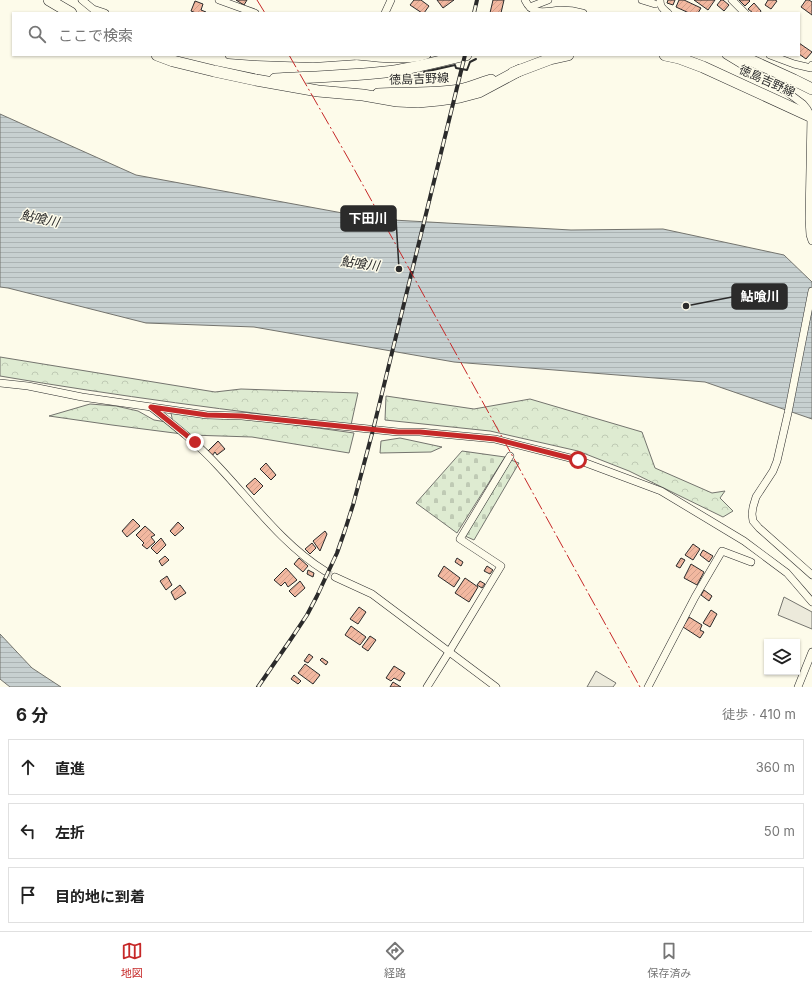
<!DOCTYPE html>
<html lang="ja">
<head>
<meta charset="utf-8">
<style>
  :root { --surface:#fff; --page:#f6f6f6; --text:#222; --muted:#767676; --line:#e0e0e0; --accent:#c62828 }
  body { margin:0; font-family:Inter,"Noto Sans JP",sans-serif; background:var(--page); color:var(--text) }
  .controls { position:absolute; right:12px; bottom:12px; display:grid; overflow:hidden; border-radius:0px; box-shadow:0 1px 3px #0004 }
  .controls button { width:36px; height:36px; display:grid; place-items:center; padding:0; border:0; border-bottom:1px solid var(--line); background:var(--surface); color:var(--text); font:20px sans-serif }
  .stop { position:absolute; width:12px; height:12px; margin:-9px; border:3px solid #c62828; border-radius:50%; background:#fff }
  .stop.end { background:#c62828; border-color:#fff; box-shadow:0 1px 4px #0008 }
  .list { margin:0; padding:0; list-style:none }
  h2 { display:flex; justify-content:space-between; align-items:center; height:52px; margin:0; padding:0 16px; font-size:17px }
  h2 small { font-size:13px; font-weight:400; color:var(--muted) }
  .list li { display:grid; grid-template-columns:26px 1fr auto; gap:12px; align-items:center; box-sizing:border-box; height:56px; margin:0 8px 8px; padding:0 8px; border:1px solid var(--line); border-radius:0px }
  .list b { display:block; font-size:15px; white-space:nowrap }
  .list em { font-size:13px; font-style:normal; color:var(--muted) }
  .icon { flex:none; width:22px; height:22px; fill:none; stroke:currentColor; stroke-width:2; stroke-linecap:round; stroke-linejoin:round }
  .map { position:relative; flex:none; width:812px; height:687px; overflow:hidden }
  .search { position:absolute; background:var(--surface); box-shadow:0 1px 3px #0004; left:12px; right:12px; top:12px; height:44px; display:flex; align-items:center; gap:10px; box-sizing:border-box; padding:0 14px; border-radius:0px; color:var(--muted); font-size:15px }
  .sheet { height:244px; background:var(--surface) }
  nav { display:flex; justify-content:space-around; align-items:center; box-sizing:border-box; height:56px; border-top:1px solid var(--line); background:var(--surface); font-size:11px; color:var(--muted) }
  nav a { display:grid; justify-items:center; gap:2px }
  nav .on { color:var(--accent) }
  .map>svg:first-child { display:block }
</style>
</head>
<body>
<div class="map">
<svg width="812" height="687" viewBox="0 0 812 687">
  <defs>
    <pattern id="forest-crowns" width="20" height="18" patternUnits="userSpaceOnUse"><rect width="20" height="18" fill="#deebd1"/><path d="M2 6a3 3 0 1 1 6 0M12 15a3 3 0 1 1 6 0" fill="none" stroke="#bfcab4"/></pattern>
    <pattern id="cemetery-stones" width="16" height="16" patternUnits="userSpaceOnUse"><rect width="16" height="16" fill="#deebd1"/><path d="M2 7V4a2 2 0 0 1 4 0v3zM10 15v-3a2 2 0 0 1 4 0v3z" fill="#bfcab4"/></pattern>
    <pattern id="water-rules" width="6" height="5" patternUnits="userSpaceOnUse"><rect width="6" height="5" fill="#c7d0d0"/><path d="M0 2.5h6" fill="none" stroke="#abb3b3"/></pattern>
    <pattern id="building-hatch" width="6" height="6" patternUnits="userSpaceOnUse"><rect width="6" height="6" fill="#f2b8a0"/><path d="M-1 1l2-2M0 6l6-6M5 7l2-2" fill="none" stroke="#d09e8a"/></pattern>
  </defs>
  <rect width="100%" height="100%" fill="#fdfbea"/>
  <g fill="url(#forest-crowns)" stroke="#74746e">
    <path d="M0,357l215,35 26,-3 117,4 -7,32c-117,-14 -234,-29 -351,-49z"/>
    <path d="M386,396l88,13 56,-10 112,33 13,36 57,25 13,-2 -5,7 13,13 -10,6 -94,-46 -51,-20 -88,-20 -105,-11z"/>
    <path d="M90,404l26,2 22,5 16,9 19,3 -2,-10 96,8 87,12 -5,20 -97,-16 -62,-2 -78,-10 -63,-9z"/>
    <path d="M400,438l42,9 -11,5 -51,1 1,-12z"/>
  </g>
  <g fill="url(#cemetery-stones)" stroke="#74746e">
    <path d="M462,451l43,6 -48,76 -41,-30z"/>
    <path d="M511,460l8,3 -45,77 -9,-4z"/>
  </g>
  <g fill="#eceadb" stroke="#74746e">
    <path d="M784,597l28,15v17l-34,-14z"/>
    <path d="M596,671l20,12 -3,4h-26z"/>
  </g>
  <g fill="url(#water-rules)" stroke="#74746e">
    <path d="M0,114l136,61 239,44 196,11 92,-1 121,26 28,27v137l-107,-37 -251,-20 -200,-35 -108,-4 -138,-35 -8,-1z"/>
    <path d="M0,634l32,34 29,19h-51l-10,-8z"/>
  </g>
  <g fill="url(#building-hatch)" stroke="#2b2b2b">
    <path d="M236,0h11l-3,5z"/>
    <path d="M414,0h7l8,6 -5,7h-2l-12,-8z"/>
    <path d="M437,0h17l-11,8z"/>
    <path d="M493,0h11l-3,13h-11z"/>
    <path d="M668,0h7l-2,5 -6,-2z"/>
    <path d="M679,0h5l17,8 -3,5h-9l-13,-6z"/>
    <path d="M694,0h21l-7,10z"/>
    <path d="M721,0h2l6,5 -5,6 -7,-6z"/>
    <path d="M739,0h10l1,1 -5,5z"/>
    <path d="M768,0h7l2,1 -6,8 -6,-4z"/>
    <path d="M806,0h3l3,2v13l-11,-8z"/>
    <path d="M195,1l8,3 -2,6 5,2 -1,1h-9l-5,-2z"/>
    <path d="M754,3l7,8 -1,2h-7l-5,-4z"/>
    <path d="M799,43l13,9 -6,7 -7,-5z"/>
    <path d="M218,441l7,8 -8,6 -2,-3 -3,4 -4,-5z"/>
    <path d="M266,463l10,12 -5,5 -11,-11z"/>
    <path d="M255,478l8,8 -9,9 -8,-9z"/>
    <path d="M133,519l7,7 -13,11 -5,-6z"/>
    <path d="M178,522l6,6 -9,8 -5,-5z"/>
    <path d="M145,526l10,9 -4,2 4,5 -8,7 -5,-4 2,-2 -8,-8z"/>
    <path d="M325,531l2,3 -7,17 -7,-10z"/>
    <path d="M161,538l5,7 -9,9 -6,-6z"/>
    <path d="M312,543l4,5 -6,6 -5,-5z"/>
    <path d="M693,544l7,5 -7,11 -8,-5z"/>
    <path d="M703,550l10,6 -4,6 -9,-7z"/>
    <path d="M165,556l4,4 -7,6 -3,-5z"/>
    <path d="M299,558l9,8 -5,6 -9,-8z"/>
    <path d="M457,558l6,4 -2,4 -6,-4z"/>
    <path d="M681,558l4,2 -5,8 -4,-2z"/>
    <path d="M691,564l13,8 -7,13 -13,-7z"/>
    <path d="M444,566l16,12 -6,9 -16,-11z"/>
    <path d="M487,566l6,4 -3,4 -6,-3z"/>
    <path d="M286,568l11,12 -9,7 -3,-5 -4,4 -7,-6z"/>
    <path d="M308,570l6,3 -1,4 -6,-3z"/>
    <path d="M167,576l5,9 -6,5 -6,-9z"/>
    <path d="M465,578l13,9 -9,15 -14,-9z"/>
    <path d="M300,581l5,7 -10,9 -6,-6z"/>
    <path d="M480,581l5,3 -3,4 -5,-3z"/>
    <path d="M180,585l6,8 -11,7 -4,-8z"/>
    <path d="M704,590l8,6 -3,5 -8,-6z"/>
    <path d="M359,607l7,5 -8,12 -8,-5z"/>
    <path d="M711,610l6,4 -7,13 -7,-4z"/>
    <path d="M689,617l13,8 -2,5 4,2 -4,6 -17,-11z"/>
    <path d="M351,626l15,11 -6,8 -15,-10z"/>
    <path d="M370,636l6,4 -8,11 -6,-4z"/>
    <path d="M309,654l4,3 -5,6 -4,-2z"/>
    <path d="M322,658l6,4 -2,3 -6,-5z"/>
    <path d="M305,664l15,11 -7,9 -15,-11z"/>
    <path d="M394,666l11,7 -5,8 -6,-3 -3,3 -5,-3z"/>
    <path d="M294,675l7,6 -3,3 -7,-5z"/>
    <path d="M393,682l8,5h-11z"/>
  </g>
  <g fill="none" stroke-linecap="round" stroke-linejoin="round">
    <path stroke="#d3d1c4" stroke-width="7" stroke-dasharray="7 3.5" stroke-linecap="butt" d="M325,571l10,6"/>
    <g stroke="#2b2b2b" stroke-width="8">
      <g id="street">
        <path d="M82,0l11,9 12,4"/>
        <path d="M219,0l36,13"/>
        <path d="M525,0c8,17 21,11 36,10 7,0 15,1 22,3"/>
        <path d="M642,0l13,4"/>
        <path d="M660,0c0,7 3,9 8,13"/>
        <path d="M732,0l13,13"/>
        <path d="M530,7l18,-7"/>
        <path d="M385,13l6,-13"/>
        <path d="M229,55l28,2 56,2 44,-3 1,-1"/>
        <path d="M726,55l61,37 16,12 4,5 4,7 -2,103 1,16 2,6"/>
        <path d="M770,55l24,9 17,4 1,-3"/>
        <path d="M357,56c19,2 54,6 70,-1"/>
        <path d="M812,291l-24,122 -11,48 -4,10 -17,26 -3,10 -1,7 1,7 6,7 53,47"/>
        <path d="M0,383l28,3 54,11 125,18 35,1 156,16h22l75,7 83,21 83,31 83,50 43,32 25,29"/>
        <path d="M151,407c24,19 47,37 67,59 34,36 65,79 107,105"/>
        <path d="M335,577l37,17 124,93"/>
        <path d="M427,687l22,-35 52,-86 -41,-27 50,-83"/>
        <path d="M648,687l47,-90 27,-46 29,11"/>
        <path d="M798,687l14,-35"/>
      </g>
    </g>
    <g stroke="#2b2b2b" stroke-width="12">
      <g id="primary">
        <path d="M49,0l22,13"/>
        <path d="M157,55l16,6 41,10 42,9 62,11 45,4 34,6 21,1 21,-2 21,-3 19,-5 41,-22"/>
        <path d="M665,55l14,3 24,9 109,50"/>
        <path d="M739,55l55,25 18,9"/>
        <path d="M513,73l37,-14 18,-4"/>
        <path d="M275,79c36,-2 73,-3 110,-7 27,-3 54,-11 81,-17"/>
        <path d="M378,94c27,-2 54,1 81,-4 11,-2 22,-7 32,-10"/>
      </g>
    </g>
    <use href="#street" stroke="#fdfbea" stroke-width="7"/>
    <use href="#primary" stroke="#fdfbea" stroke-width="11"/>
    <g stroke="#2b2b2b" stroke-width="4">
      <g id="rail">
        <path d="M474,13l3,-13"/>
        <path d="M258,687l33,-48 16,-24 10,-19 20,-43 8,-23 8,-25 20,-75 92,-375"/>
      </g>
    </g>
    <use href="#rail" stroke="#fdfbea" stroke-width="2.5" stroke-dasharray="8" stroke-linecap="butt"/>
    <path stroke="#2b2b2b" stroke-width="2" d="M424,72l31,-7 1,3 11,2 3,-8 6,-3"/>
    <g stroke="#c62828" stroke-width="1" stroke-dasharray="14 3 2 3" stroke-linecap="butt">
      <path d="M257,0l8,13"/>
      <path d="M289,55l59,103 292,529"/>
    </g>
  </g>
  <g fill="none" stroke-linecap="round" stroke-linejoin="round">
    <path stroke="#c62828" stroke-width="5" d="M195,442l-44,-35 56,8 35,1 156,16h22l75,7 83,21"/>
  </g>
  <g text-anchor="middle" stroke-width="3" stroke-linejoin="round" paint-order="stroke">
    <g font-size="12" fill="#2b2b2b" stroke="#fdfbea">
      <text transform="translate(419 79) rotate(-2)" y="4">徳島吉野線</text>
      <text transform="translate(767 81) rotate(24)" y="4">徳島吉野線</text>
    </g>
    <g font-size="13" font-style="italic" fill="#2b2b2b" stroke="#fdfbea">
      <text transform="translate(40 218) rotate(12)" y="5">鮎喰川</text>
      <text transform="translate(360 263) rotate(8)" y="5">鮎喰川</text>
    </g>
  </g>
  <path fill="none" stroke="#2b2b2b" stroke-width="1.5" d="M399 269L396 219M686 306L732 297"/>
  <g fill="#2b2b2b" stroke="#fdfbea" stroke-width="1.5">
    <circle cx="399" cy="269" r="4"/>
    <circle cx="686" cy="306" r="4"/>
  </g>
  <g fill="#2b2b2b" stroke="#2b2b2b" stroke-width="1.5">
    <rect x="341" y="206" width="55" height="25" rx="4"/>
    <rect x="732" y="284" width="55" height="25" rx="4"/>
  </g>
  <g font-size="13" text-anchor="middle" font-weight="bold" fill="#fff">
    <text x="368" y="223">下田川</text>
    <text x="760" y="301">鮎喰川</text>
  </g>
</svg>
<div class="controls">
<button><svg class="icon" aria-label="layers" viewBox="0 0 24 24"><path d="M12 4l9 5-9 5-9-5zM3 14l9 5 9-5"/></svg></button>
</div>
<div class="stop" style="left:578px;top:460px"></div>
<div class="stop end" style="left:195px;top:442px"></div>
<div class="search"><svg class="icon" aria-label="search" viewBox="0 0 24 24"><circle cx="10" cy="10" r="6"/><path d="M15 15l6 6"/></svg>ここで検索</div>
</div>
<section class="sheet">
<h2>6 分<small>徒歩 · 410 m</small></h2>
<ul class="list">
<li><svg class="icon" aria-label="ahead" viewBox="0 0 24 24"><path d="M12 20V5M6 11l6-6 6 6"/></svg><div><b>直進</b></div><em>360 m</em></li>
<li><svg class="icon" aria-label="left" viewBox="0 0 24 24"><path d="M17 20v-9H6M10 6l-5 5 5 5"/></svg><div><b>左折</b></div><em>50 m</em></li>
<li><svg class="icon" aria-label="arrive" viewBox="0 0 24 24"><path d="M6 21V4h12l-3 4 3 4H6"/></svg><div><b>目的地に到着</b></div></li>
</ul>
</section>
<nav>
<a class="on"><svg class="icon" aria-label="map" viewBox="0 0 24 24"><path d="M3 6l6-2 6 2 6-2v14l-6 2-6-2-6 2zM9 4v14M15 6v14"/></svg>地図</a>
<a><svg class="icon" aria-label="directions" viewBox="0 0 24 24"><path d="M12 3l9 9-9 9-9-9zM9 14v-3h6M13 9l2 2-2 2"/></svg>経路</a>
<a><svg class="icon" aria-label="saved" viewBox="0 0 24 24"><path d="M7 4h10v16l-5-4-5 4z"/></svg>保存済み</a>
</nav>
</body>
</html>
